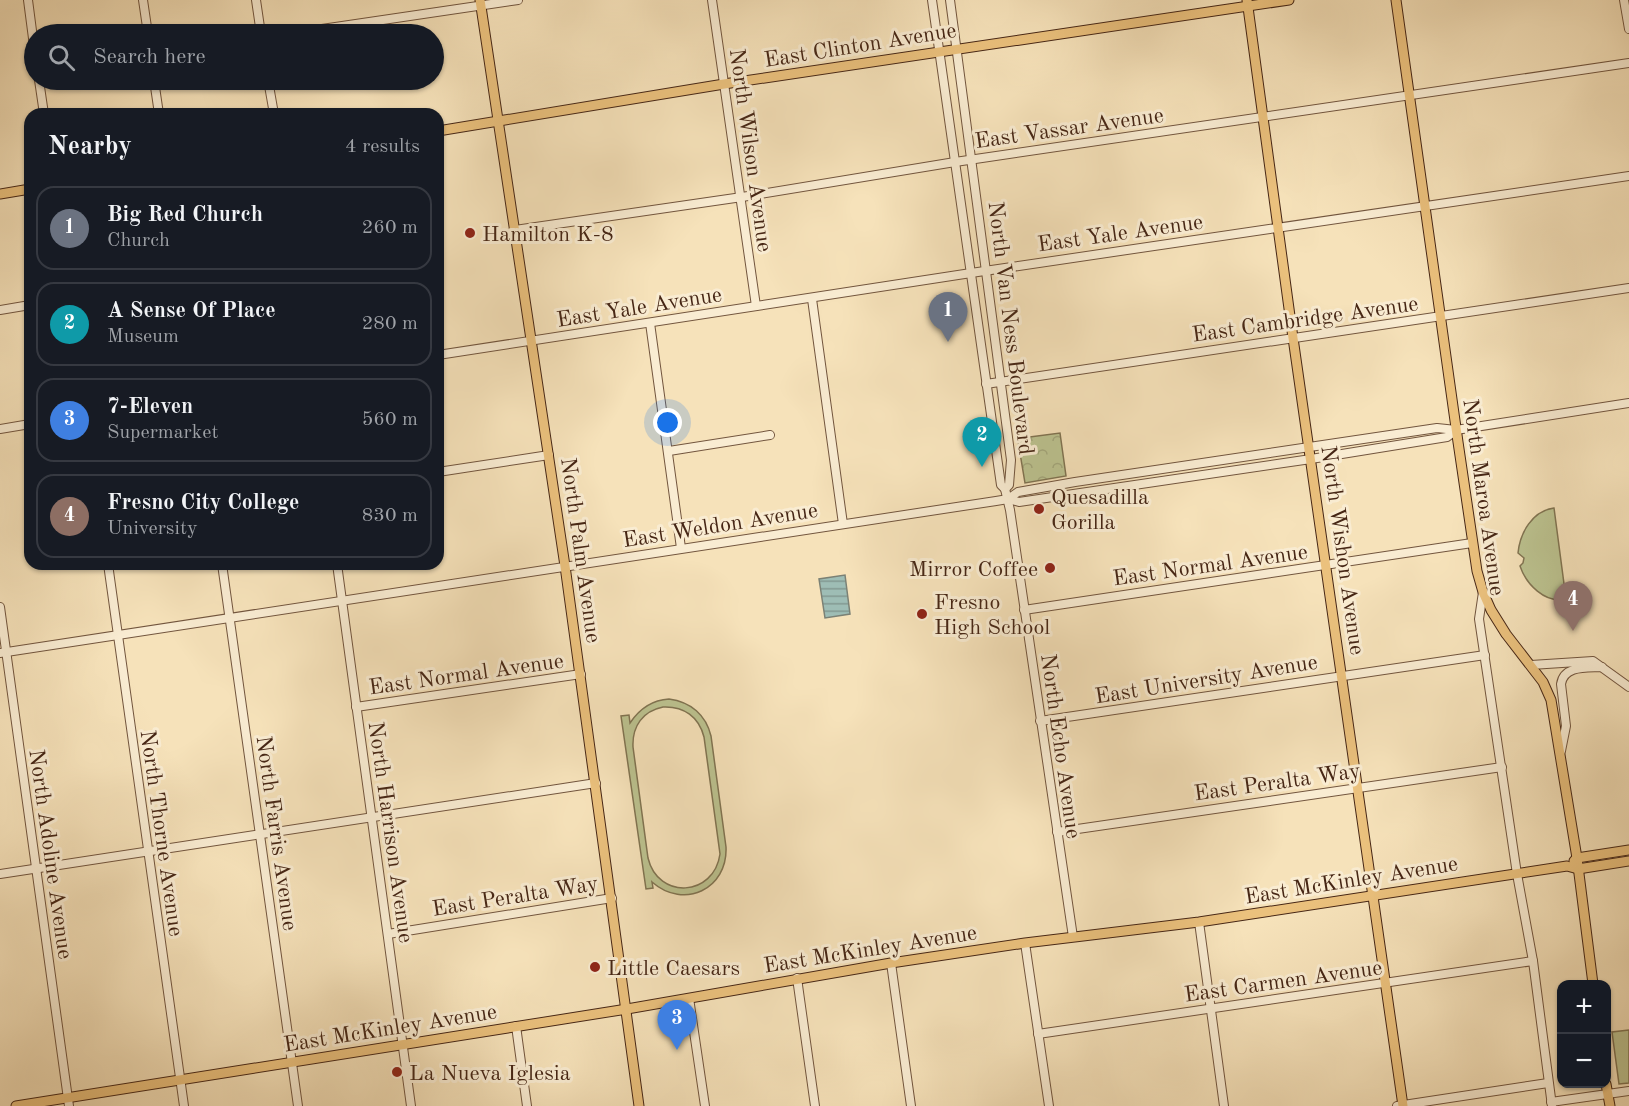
<!DOCTYPE html>
<html lang="en">
<head>
<meta charset="utf-8">
<style>
  :root { --surface:#171b24; --page:#20242c; --text:#f1f3f6; --muted:#9ea1a6; --line:#363941; --accent:#c59692 }
  body { margin:0; font-family:"Old Standard TT",serif; background:var(--page); color:var(--text) }
  .controls { position:absolute; right:18px; bottom:18px; display:grid; overflow:hidden; border-radius:12px; box-shadow:0 2px 4px #0004 }
  .controls button { width:54px; height:54px; display:grid; place-items:center; padding:0; border:0; border-bottom:2px solid var(--line); background:var(--surface); color:var(--text); font:30px sans-serif }
  .you { position:absolute; left:668px; top:423px; width:21px; height:21px; margin:-15px; border:4px solid #fff; border-radius:50%; background:#1a73e8; box-shadow:0 0 0 9px #1a73e833 }
  .badge { display:grid; place-items:center; width:39px; height:39px; border-radius:50%; background:var(--accent); color:#fff; font-size:20px; font-weight:700 }
  .pin { position:absolute; translate:-50% -50px; filter:drop-shadow(0 2px 3px #0008) }
  .pin::after { content:''; position:absolute; top:32px; width:21px; height:18px; background:inherit; clip-path:polygon(0 0,100% 0,50% 100%) }
  .list { margin:0; padding:0; list-style:none }
  h2 { display:flex; justify-content:space-between; align-items:center; height:78px; margin:0; padding:0 24px; font-size:26px }
  h2 small { font-size:20px; font-weight:400; color:var(--muted) }
  .list li { display:grid; grid-template-columns:39px 1fr auto; gap:18px; align-items:center; box-sizing:border-box; height:84px; margin:0 12px 12px; padding:0 12px; border:2px solid var(--line); border-radius:18px }
  .list b { display:block; font-size:22px; white-space:nowrap }
  .list p { margin:0; font-size:20px; white-space:nowrap; color:var(--muted) }
  .list em { font-size:20px; font-style:normal; color:var(--muted) }
  .icon { flex:none; width:33px; height:33px; fill:none; stroke:currentColor; stroke-width:2; stroke-linecap:round; stroke-linejoin:round }
  .map { position:relative; flex:none; width:1629px; height:1106px; overflow:hidden }
  .search { position:absolute; background:var(--surface); box-shadow:0 2px 4px #0004; left:24px; top:24px; width:420px; height:66px; display:flex; align-items:center; gap:15px; box-sizing:border-box; padding:0 21px; border-radius:33px; color:var(--muted); font-size:22px }
  .panel { position:absolute; background:var(--surface); box-shadow:0 2px 4px #0004; left:24px; top:108px; width:420px; height:462px; border-radius:18px }
  .map>svg:first-child { display:block }
</style>
</head>
<body>
<div class="map">
<svg width="1629" height="1106" viewBox="0 0 1629 1106">
  <defs>
    <pattern id="park-crowns" width="20" height="18" patternUnits="userSpaceOnUse" patternTransform="scale(1.5)"><rect width="20" height="18" fill="#bcc390"/><path d="M2 6a3 3 0 1 1 6 0M12 15a3 3 0 1 1 6 0" fill="none" stroke="#a3a77b"/></pattern>
    <pattern id="water-rules" width="6" height="5" patternUnits="userSpaceOnUse" patternTransform="scale(1.5)"><rect width="6" height="5" fill="#9ebdb5"/><path d="M0 2.5h6" fill="none" stroke="#839992"/></pattern>
  </defs>
  <rect width="100%" height="100%" fill="#f6e2ba"/>
  <filter id="stains"><feTurbulence type="fractalNoise" baseFrequency=".00333" numOctaves="4"/><feColorMatrix values="0 0 0 0 .2 0 0 0 0 .09 0 0 0 0 .02 0 0 0 .5 -.17"/></filter>
  <radialGradient id="worn" r=".72"><stop offset=".6" stop-color="#630" stop-opacity="0"/><stop offset="1" stop-color="#630" stop-opacity=".3"/></radialGradient>
  <g fill="#bcc390" stroke="#817452" stroke-width="1.5" fill-rule="evenodd">
    <path d="M1554,508l12,91c-21,5 -40,-15 -46,-33l3,-3 1,-5 -6,-5c2,-20 14,-42 36,-45z"/>
    <path d="M669,699c22,3 37,16 42,37l15,111c2,42 -42,63 -74,35l1,6 -7,1 -25,-173 8,-1 1,8c10,-15 22,-23 39,-24zM663,707c21,-1 36,10 41,30l16,117c-6,43 -62,46 -72,4l-15,-111c-1,-21 10,-36 30,-40z"/>
    <path d="M1629,1030v53l-10,1 -7,-52z"/>
  </g>
  <path fill="url(#park-crowns)" stroke="#817452" stroke-width="1.5" d="M1060,433l6,43 -41,7 -7,-42 4,-3z"/>
  <path fill="url(#water-rules)" stroke="#7b8175" stroke-width="1.5" d="M845,575l5,39 -25,4 -6,-39z"/>
  <g fill="none" stroke-linecap="round" stroke-linejoin="round">
    <g stroke="#72553e" stroke-width="10">
      <g id="minor">
        <path d="M28,0l6,46"/>
        <path d="M143,0l5,34"/>
        <path d="M256,0l5,34"/>
        <path d="M712,0l44,306"/>
        <path d="M932,0l69,485 4,4 5,21 63,427"/>
        <path d="M950,0l61,460 -2,25 -4,4"/>
        <path d="M1624,0l5,29"/>
        <path d="M288,34l230,-34"/>
        <path d="M39,80l5,34"/>
        <path d="M154,80l5,34"/>
        <path d="M268,80l6,34"/>
        <path d="M515,230l227,-33 213,-35 674,-99"/>
        <path d="M812,299l31,225"/>
        <path d="M0,310l30,-5"/>
        <path d="M650,323l31,225"/>
        <path d="M438,355l533,-82 658,-97"/>
        <path d="M986,384l643,-96"/>
        <path d="M0,429l30,-5"/>
        <path d="M669,451l101,-16"/>
        <path d="M438,472l111,-17"/>
        <path d="M1008,499l10,-7 57,-10 362,-54 19,2 173,-27"/>
        <path d="M108,564l76,542"/>
        <path d="M222,564l76,542"/>
        <path d="M337,564l74,542"/>
        <path d="M1483,592l-4,27 38,255 16,87 19,145"/>
        <path d="M0,607l69,499"/>
        <path d="M1024,610l448,-67"/>
        <path d="M0,653l996,-152 12,-2 11,3 292,-43 136,-22 9,-7"/>
        <path d="M1531,665l62,-4 36,26"/>
        <path d="M356,707l225,-33"/>
        <path d="M1040,721l445,-66"/>
        <path d="M1561,751l5,-25 -5,-42c3,-19 26,-16 41,-17"/>
        <path d="M1057,832l445,-65"/>
        <path d="M0,874l596,-91"/>
        <path d="M1199,922l25,184"/>
        <path d="M388,934l224,-36"/>
        <path d="M1025,943l24,163"/>
        <path d="M891,963l20,143"/>
        <path d="M797,978l18,128"/>
        <path d="M689,998l16,108"/>
        <path d="M516,1026l11,80"/>
        <path d="M1038,1034l495,-73"/>
        <path d="M1551,1102l78,-11"/>
        <path d="M1397,1106l151,-23"/>
      </g>
    </g>
    <g stroke="#462615" stroke-width="11">
      <g id="major">
        <path d="M480,0l85,566 74,540"/>
        <path d="M1247,0l46,338 110,768"/>
        <path d="M1396,0l62,442 19,129 6,21 8,18 15,24 37,48 8,18 26,158 16,126"/>
        <path d="M438,131l286,-47 565,-84"/>
        <path d="M0,194l30,-5"/>
        <path d="M1574,861l3,-3 52,-8"/>
        <path d="M1606,1084l4,22"/>
        <path d="M16,1106l611,-97 264,-46 134,-20 174,-21 368,-56 11,3 51,-8"/>
      </g>
    </g>
    <use href="#minor" stroke="#f9ecd2" stroke-width="8"/>
    <use href="#major" stroke="#ebc17d" stroke-width="9"/>
  </g>
  <g fill="#8f2418" stroke="#f9ecd2" stroke-width="2">
    <circle cx="470" cy="233" r="6"/>
    <circle cx="1039" cy="509" r="6"/>
    <circle cx="1050" cy="568" r="6"/>
    <circle cx="922" cy="614" r="6"/>
    <circle cx="595" cy="967" r="6"/>
    <circle cx="397" cy="1072" r="6"/>
  </g>
  <g text-anchor="middle" stroke-width="6" stroke-linejoin="round" paint-order="stroke">
    <g font-size="22" fill="#462615" stroke="#f9ecd2">
      <text transform="translate(860 44) rotate(-9)" y="8">East Clinton Avenue</text>
      <text transform="translate(1069 127) rotate(-8)" y="8">East Vassar Avenue</text>
      <text transform="translate(752 150) rotate(82)" y="8">North Wilson Avenue</text>
      <text transform="translate(1120 232) rotate(-8)" y="8">East Yale Avenue</text>
      <text transform="translate(639 306) rotate(-9)" y="8">East Yale Avenue</text>
      <text transform="translate(1305 318) rotate(-8)" y="8">East Cambridge Avenue</text>
      <text transform="translate(1012 328) rotate(83)" y="8">North Van Ness Boulevard</text>
      <text transform="translate(1485 497) rotate(82)" y="8">North Maroa Avenue</text>
      <text transform="translate(720 524) rotate(-9)" y="8">East Weldon Avenue</text>
      <text transform="translate(582 550) rotate(82)" y="8">North Palm Avenue</text>
      <text transform="translate(1344 550) rotate(82)" y="8">North Wishon Avenue</text>
      <text transform="translate(1210 564) rotate(-8)" y="8">East Normal Avenue</text>
      <text transform="translate(466 673) rotate(-8)" y="8">East Normal Avenue</text>
      <text transform="translate(1206 678) rotate(-9)" y="8">East University Avenue</text>
      <text transform="translate(1062 746) rotate(82)" y="8">North Echo Avenue</text>
      <text transform="translate(1277 781) rotate(-8)" y="8">East Peralta Way</text>
      <text transform="translate(392 832) rotate(82)" y="8">North Harrison Avenue</text>
      <text transform="translate(163 833) rotate(82)" y="8">North Thorne Avenue</text>
      <text transform="translate(278 833) rotate(82)" y="8">North Farris Avenue</text>
      <text transform="translate(52 854) rotate(82)" y="8">North Adoline Avenue</text>
      <text transform="translate(1351 879) rotate(-9)" y="8">East McKinley Avenue</text>
      <text transform="translate(515 895) rotate(-9)" y="8">East Peralta Way</text>
      <text transform="translate(870 948) rotate(-9)" y="8">East McKinley Avenue</text>
      <text transform="translate(1283 980) rotate(-8)" y="8">East Carmen Avenue</text>
      <text transform="translate(390 1027) rotate(-9)" y="8">East McKinley Avenue</text>
    </g>
    <g font-size="22" fill="#462615" stroke="#f9ecd2" text-anchor="start">
      <text x="482" y="241">Hamilton K-8</text>
      <text x="1051" y="504">Quesadilla<tspan x="1051" dy="25">Gorilla</tspan></text>
      <text x="1038" y="576" text-anchor="end">Mirror Coffee</text>
      <text x="934" y="609">Fresno<tspan x="934" dy="25">High School</tspan></text>
      <text x="607" y="975">Little Caesars</text>
      <text x="409" y="1080">La Nueva Iglesia</text>
    </g>
  </g>
  <rect width="100%" height="100%" filter="url(#stains)"/>
  <rect width="100%" height="100%" fill="url(#worn)"/>
</svg>
<div class="controls">
<button>+</button>
<button>−</button>
</div>
<div class="you"></div>
<div class="pin badge" style="left:948px;top:342px;background:#6b7280">1</div>
<div class="pin badge" style="left:982px;top:467px;background:#0f9aa8">2</div>
<div class="pin badge" style="left:677px;top:1050px;background:#3f7fe0">3</div>
<div class="pin badge" style="left:1573px;top:631px;background:#8d6e63">4</div>
<div class="search"><svg class="icon" aria-label="search" viewBox="0 0 24 24"><circle cx="10" cy="10" r="6"/><path d="M15 15l6 6"/></svg>Search here</div>
<section class="panel">
<h2>Nearby<small>4 results</small></h2>
<ul class="list">
<li><span class="badge" style="background:#6b7280">1</span><div><b>Big Red Church</b><p>Church</p></div><em>260 m</em></li>
<li><span class="badge" style="background:#0f9aa8">2</span><div><b>A Sense Of Place</b><p>Museum</p></div><em>280 m</em></li>
<li><span class="badge" style="background:#3f7fe0">3</span><div><b>7-Eleven</b><p>Supermarket</p></div><em>560 m</em></li>
<li><span class="badge" style="background:#8d6e63">4</span><div><b>Fresno City College</b><p>University</p></div><em>830 m</em></li>
</ul>
</section>
</div>
</body>
</html>
